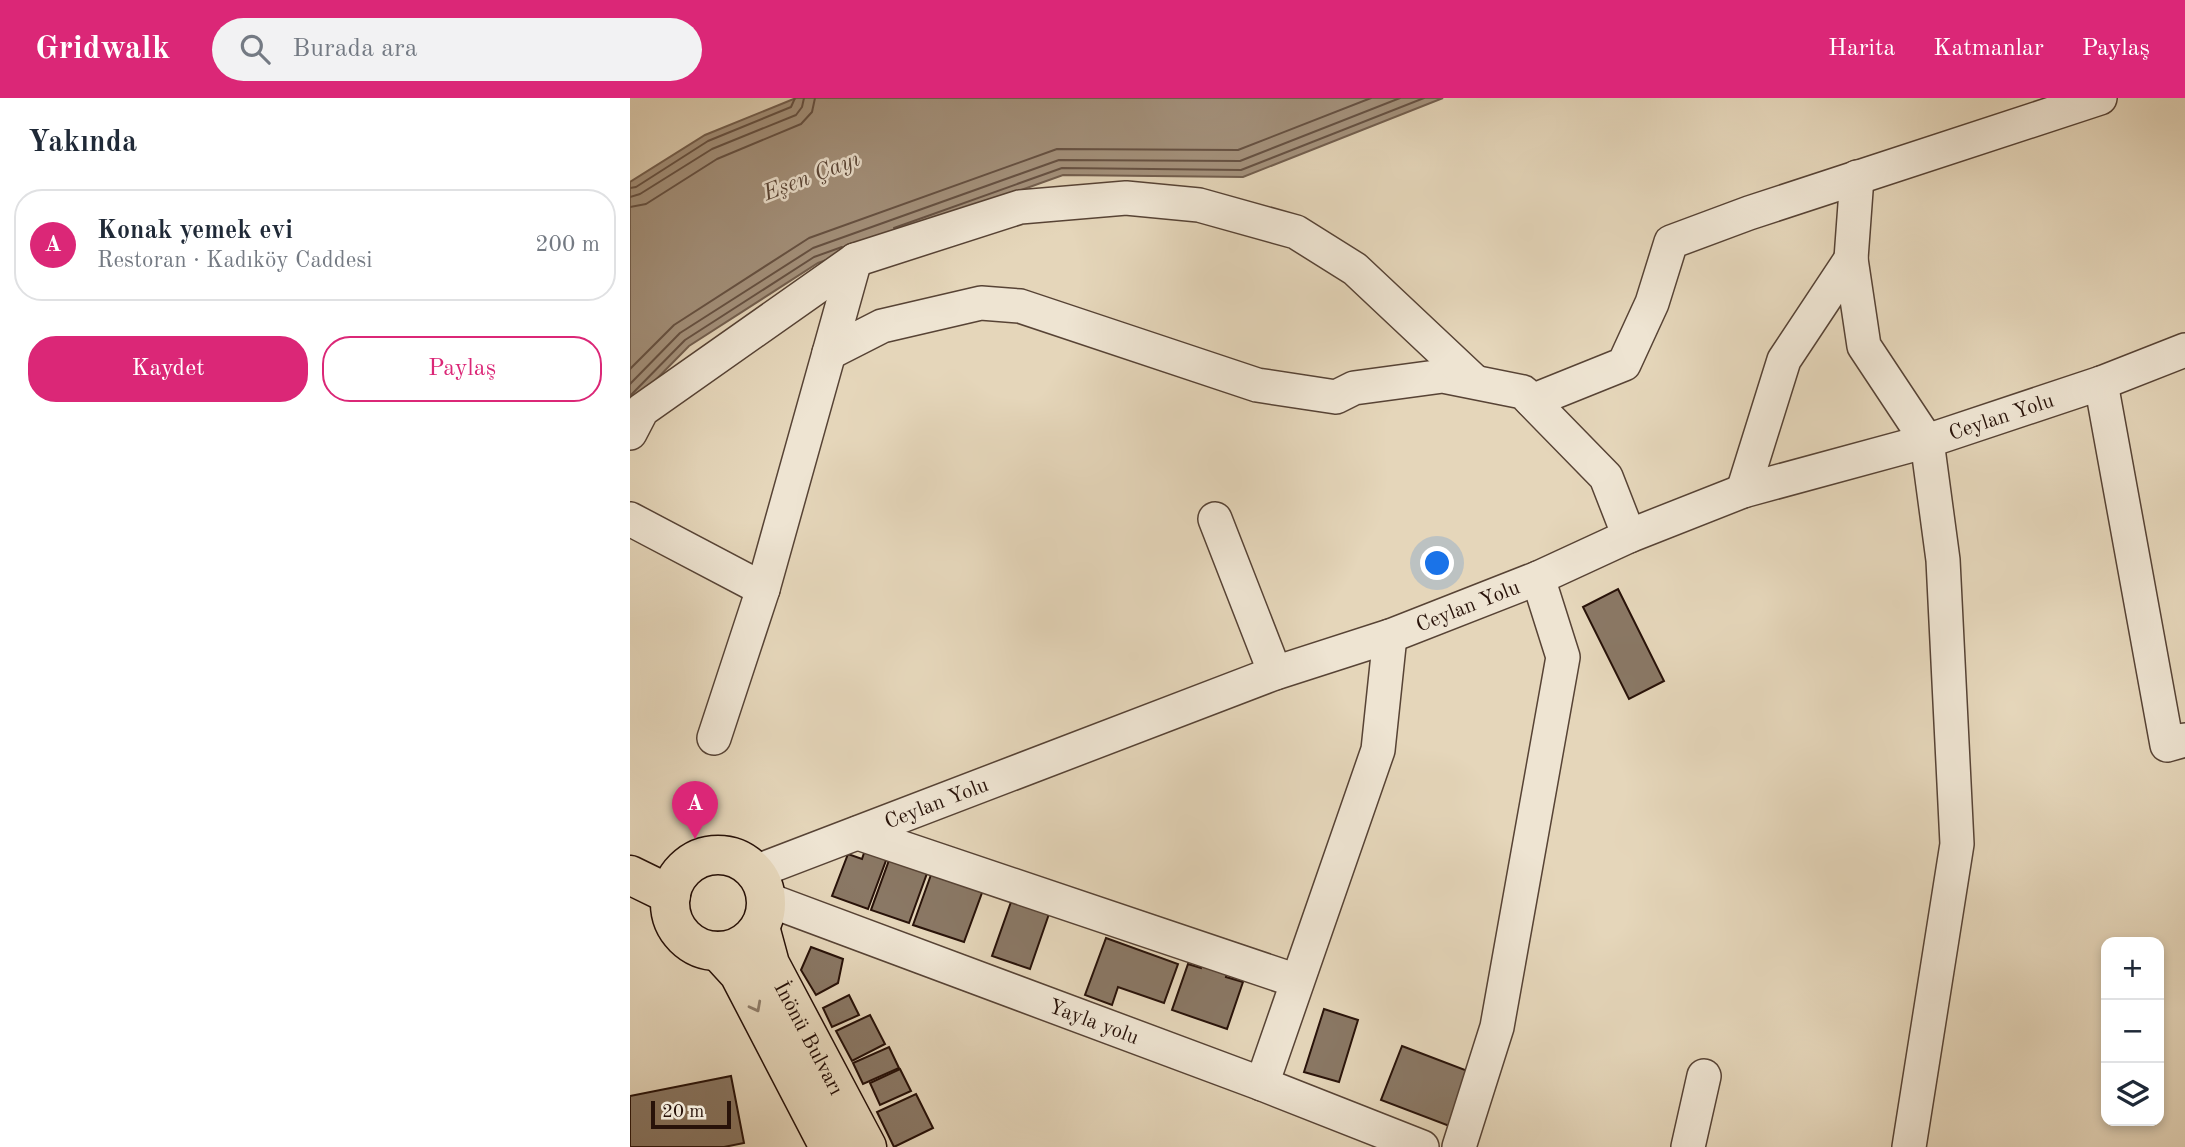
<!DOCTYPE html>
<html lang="tr">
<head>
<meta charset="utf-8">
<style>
  :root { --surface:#fff; --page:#f2f2f3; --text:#1f2937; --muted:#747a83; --line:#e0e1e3; --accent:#db2777 }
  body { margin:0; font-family:"Old Standard TT",serif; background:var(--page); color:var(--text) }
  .controls { position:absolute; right:21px; bottom:21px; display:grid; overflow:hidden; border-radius:14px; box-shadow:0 4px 10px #0003 }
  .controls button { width:63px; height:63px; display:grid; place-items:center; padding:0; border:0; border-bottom:2px solid var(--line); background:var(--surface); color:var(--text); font:35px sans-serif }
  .scale { position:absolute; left:21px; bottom:18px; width:80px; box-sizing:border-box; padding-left:7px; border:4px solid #281209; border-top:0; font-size:19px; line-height:24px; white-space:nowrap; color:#281209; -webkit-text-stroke:5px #eee4d2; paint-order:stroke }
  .you { position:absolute; left:808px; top:466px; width:24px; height:24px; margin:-18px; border:5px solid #fff; border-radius:50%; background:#1a73e8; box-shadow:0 0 0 10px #1a73e833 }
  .badge { display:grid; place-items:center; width:46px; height:46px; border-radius:50%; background:var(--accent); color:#fff; font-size:23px; font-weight:700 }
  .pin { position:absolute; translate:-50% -58px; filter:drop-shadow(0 2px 4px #0008) }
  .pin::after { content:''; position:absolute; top:37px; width:24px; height:21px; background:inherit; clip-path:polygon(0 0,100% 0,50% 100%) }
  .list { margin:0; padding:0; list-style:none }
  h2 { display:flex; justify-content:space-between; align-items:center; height:91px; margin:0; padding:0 28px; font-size:30px }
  h2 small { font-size:23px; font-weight:400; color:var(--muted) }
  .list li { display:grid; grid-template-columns:46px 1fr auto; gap:21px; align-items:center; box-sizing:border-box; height:112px; margin:0 14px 14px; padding:0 14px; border:2px solid var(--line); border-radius:28px }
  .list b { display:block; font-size:26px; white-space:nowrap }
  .list p { margin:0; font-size:23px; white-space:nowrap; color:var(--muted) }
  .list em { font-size:23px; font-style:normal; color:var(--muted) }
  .actions { display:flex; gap:14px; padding:21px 28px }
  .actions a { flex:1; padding:16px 0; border:2px solid var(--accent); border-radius:28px; text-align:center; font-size:24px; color:var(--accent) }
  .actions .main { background:var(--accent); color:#fff }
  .icon { flex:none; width:38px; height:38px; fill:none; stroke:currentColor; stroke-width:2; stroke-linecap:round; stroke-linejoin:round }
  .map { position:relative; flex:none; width:1555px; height:1049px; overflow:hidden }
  header { display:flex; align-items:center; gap:42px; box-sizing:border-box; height:98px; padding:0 35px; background:var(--accent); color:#fff }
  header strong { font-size:33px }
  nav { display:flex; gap:38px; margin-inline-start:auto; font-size:24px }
  .search { width:490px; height:63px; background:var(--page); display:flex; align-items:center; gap:18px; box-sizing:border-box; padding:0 24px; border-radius:38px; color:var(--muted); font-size:26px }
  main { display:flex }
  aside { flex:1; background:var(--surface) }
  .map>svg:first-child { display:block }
</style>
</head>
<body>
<header>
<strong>Gridwalk</strong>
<div class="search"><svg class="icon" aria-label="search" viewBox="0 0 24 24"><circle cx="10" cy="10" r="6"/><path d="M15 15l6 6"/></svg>Burada ara</div>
<nav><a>Harita</a><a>Katmanlar</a><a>Paylaş</a></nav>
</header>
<main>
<aside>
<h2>Yakında<small></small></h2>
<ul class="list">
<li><span class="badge">A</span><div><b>Konak yemek evi</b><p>Restoran · Kadıköy Caddesi</p></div><em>200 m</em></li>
</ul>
<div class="actions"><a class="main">Kaydet</a><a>Paylaş</a></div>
</aside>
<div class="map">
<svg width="1555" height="1049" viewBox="0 0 1555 1049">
  <rect width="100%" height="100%" fill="#e5d6ba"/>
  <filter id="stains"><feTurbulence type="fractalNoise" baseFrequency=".00286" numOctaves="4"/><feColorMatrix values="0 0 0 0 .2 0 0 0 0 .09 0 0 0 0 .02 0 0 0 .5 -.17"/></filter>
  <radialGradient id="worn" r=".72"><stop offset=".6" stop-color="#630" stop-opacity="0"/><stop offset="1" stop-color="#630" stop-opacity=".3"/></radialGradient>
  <path fill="#a5937e" stroke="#735f4f" stroke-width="2" d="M166,0h647l-200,79 -180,-2 -245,88 -129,83 -59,60v-224l75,-47z"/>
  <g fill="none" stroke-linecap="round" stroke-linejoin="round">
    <g stroke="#665244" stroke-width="2">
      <path d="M0,90l6,-1 72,-46 83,-34 4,-9"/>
      <path d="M0,99l10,-3 72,-45 84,-34 6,-8 2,-9"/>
      <path d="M0,109l16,-3 71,-45 84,-35 11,-12 3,-14"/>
      <path d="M264,130l168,-60 179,2 183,-72"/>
      <path d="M0,271l44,-44 135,-87 248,-89 181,1 133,-52"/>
      <path d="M0,286l50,-51 133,-85 246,-88 181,1 160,-63"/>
      <path d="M0,298l55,-56 129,-83 28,-10"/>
    </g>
  </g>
  <g fill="#8a7865" stroke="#281209" stroke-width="2">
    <path d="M988,491l46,92 -35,18 -46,-92z"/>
    <path d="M236,749l22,8 -20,54 -36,-13 16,-42 14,5z"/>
    <path d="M262,754l38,13 -21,58 -38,-13z"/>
    <path d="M302,774l51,18 -19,52 -51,-17z"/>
    <path d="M381,804l38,12 -19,55 -38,-13z"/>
    <path d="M476,840l72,26 -14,39 -46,-16 -6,18 -27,-10z"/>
    <path d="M181,849l32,12 -5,24 -22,12 -15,-25z"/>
    <path d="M573,864l25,8 -2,7 17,5 -16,47 -55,-19 16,-46 13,4z"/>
    <path d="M219,897l10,20 -27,12 -9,-19z"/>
    <path d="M694,911l34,11 -19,62 -35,-10z"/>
    <path d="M240,917l15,29 -33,17 -16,-30z"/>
    <path d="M772,948l71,27 -21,54 -71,-27z"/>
    <path d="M259,949l10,21 -36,16 -10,-21z"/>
    <path d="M270,971l11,22 -31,14 -10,-22z"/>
    <path d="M101,978l13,67 -20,4h-94v-51z"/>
    <path d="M286,996l17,34 -39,19 -17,-35z"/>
  </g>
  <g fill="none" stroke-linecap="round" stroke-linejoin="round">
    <g stroke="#574335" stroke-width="36">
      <g id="minor">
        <path d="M1221,161l6,-82"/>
        <path d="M199,255l53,-27 99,-23 39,3 237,79 79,12 18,-9 89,-12 80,16 83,85 23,59"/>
        <path d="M1471,285l66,362 18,-5"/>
        <path d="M902,303l92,-37 28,-61 19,-61 78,-29 351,-115"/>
        <path d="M0,335l12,-23 213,-150 165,-53 106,-9 73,7 97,27 59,37 118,111"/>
        <path d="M1113,393l41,-131 67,-101 13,87 63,95 16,119 14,284 -48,303"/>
        <path d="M0,421l133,70"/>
        <path d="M585,421l60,154"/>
        <path d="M84,640l49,-149 92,-329"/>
        <path d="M228,735l439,148"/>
        <path id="s1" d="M125,774l520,-199 115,-37 148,-58 91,-42 114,-45 184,-50 174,-58 84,-33"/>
        <path id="s2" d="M136,801l496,185 160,63"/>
        <path d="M632,986l116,-334 12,-114"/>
        <path d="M829,1049l38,-120 66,-370 -25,-79"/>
        <path d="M1058,1049l16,-71"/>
      </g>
    </g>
    <g stroke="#281209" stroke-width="41">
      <g id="major">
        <circle cx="88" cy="805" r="48"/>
        <path d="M0,777l41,20"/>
        <path id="s3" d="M130,829l10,37 97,183"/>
        <path d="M88,853l21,23 90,173"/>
      </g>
    </g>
    <use href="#minor" stroke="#eee4d2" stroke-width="33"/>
    <use href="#major" stroke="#e5d6ba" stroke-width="38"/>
  </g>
  <defs><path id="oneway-chevron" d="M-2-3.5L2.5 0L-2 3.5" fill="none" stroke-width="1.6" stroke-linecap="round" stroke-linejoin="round" transform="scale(1.75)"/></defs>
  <use stroke="#907e6a" href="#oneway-chevron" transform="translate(126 909) rotate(62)"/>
  <g text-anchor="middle" stroke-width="5" stroke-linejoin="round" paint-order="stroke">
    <g font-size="21" fill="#281209" stroke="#eee4d2">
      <text dy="7" stroke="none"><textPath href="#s1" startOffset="1328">Ceylan Yolu</textPath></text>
      <text dy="7" stroke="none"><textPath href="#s1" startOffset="761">Ceylan Yolu</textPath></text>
      <text dy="7" stroke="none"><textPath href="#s1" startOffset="194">Ceylan Yolu</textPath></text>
      <text dy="7" stroke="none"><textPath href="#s2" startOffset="350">Yayla yolu</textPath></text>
      <text dy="7" stroke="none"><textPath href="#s3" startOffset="122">İnönü Bulvarı</textPath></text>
    </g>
    <g font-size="23" font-style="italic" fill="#5a4638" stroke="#eee4d2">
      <text transform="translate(181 77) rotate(-21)" y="8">Eşen Çayı</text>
    </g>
  </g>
  <rect width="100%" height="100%" filter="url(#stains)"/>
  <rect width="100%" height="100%" fill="url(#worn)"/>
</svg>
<div class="controls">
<button>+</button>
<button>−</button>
<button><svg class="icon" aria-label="layers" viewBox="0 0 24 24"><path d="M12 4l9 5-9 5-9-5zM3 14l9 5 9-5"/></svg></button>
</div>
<div class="scale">20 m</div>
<div class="you"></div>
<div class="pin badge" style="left:65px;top:741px">A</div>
</div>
</main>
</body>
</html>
